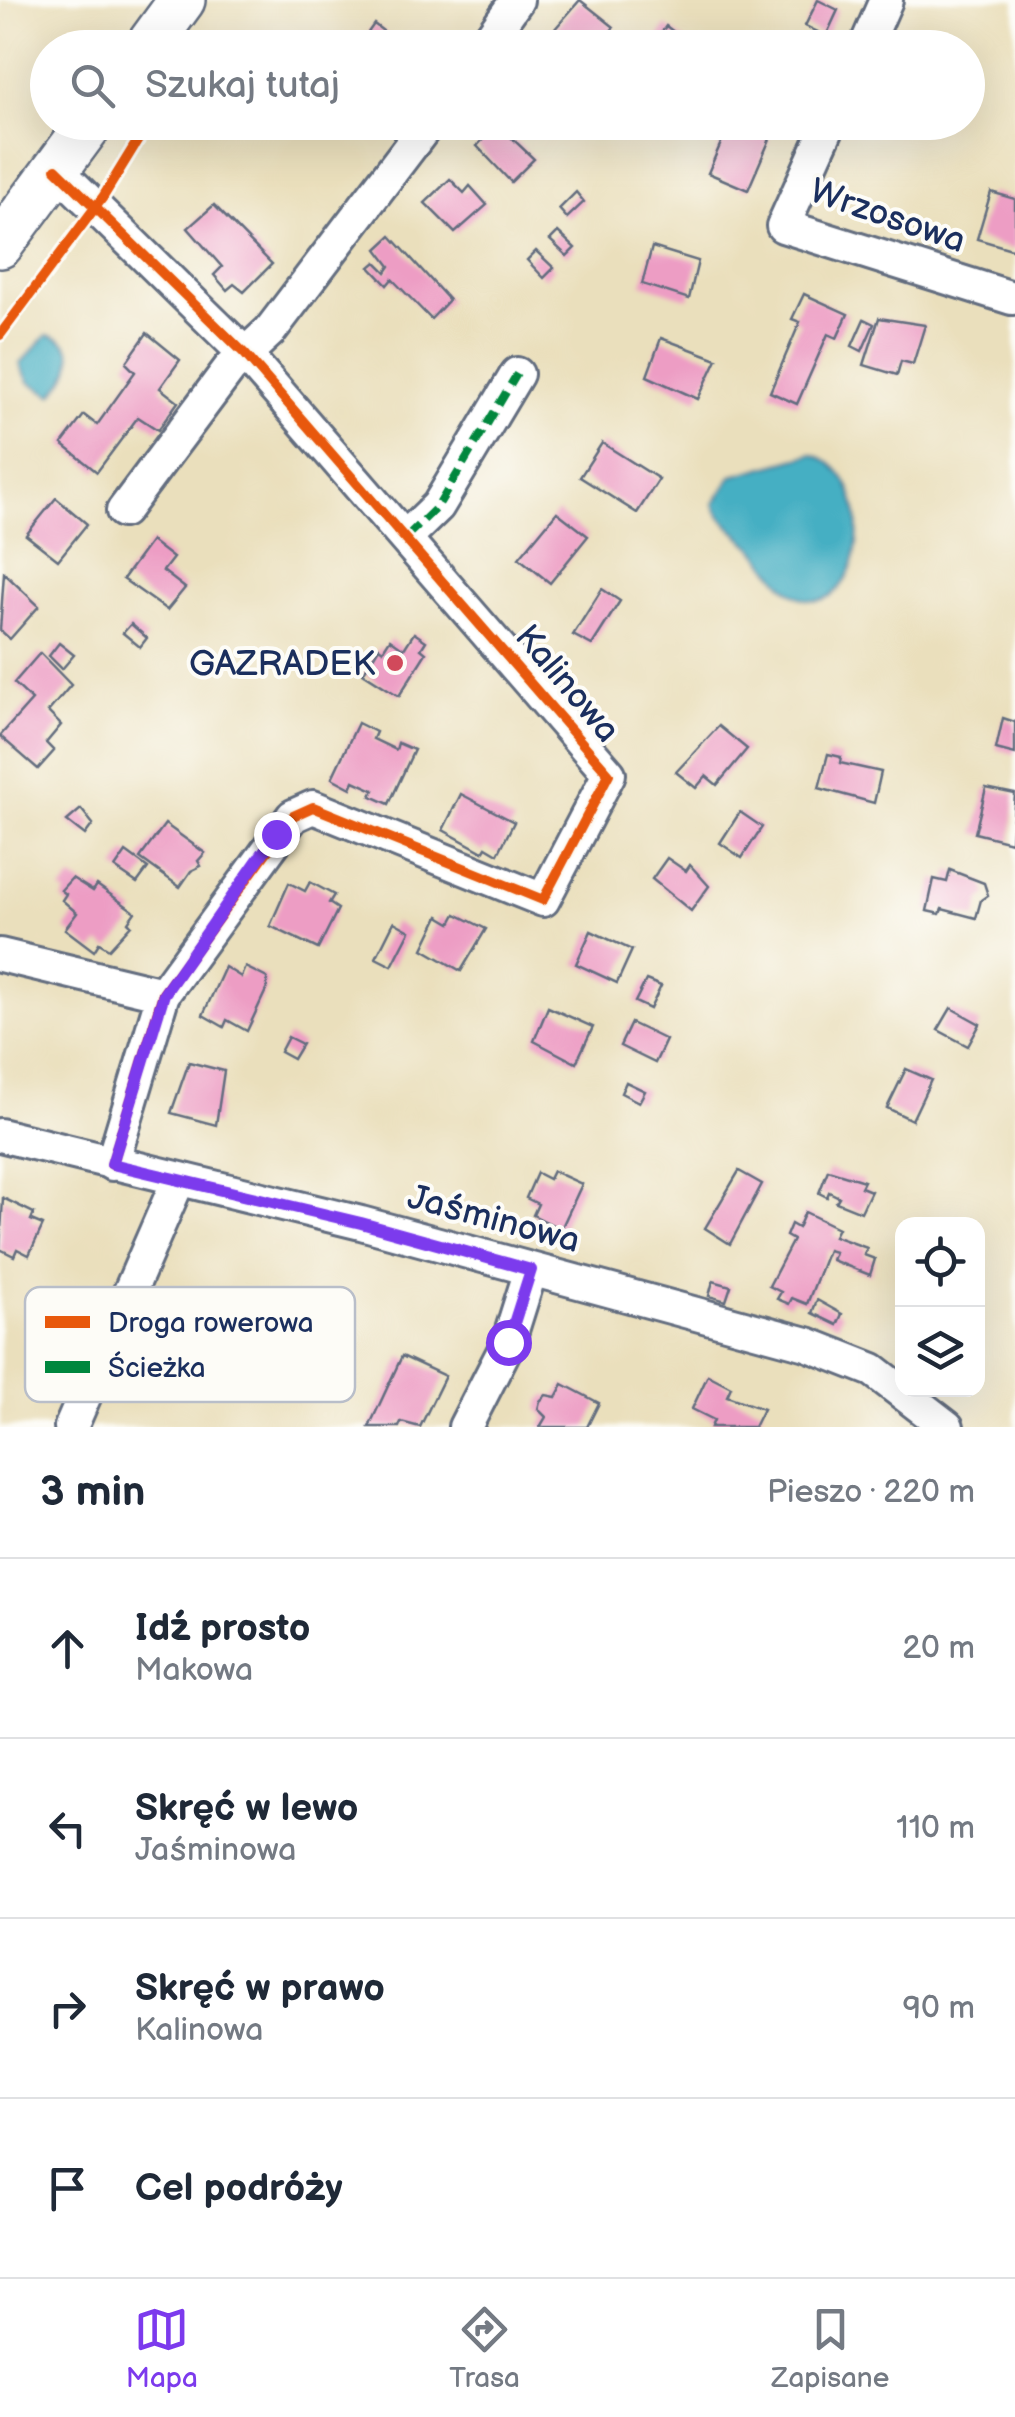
<!DOCTYPE html>
<html lang="pl">
<head>
<meta charset="utf-8">
<style>
  :root { --surface:#fff; --page:#f6f6f7; --text:#1f2937; --muted:#747a83; --line:#e0e1e3; --accent:#7c3aed }
  body { margin:0; font-family:"Balsamiq Sans",sans-serif; background:var(--page); color:var(--text) }
  .controls { position:absolute; right:30px; bottom:30px; display:grid; overflow:hidden; border-radius:20px; box-shadow:0 10px 40px #0002 }
  .controls button { width:90px; height:90px; display:grid; place-items:center; padding:0; border:0; border-bottom:2px solid var(--line); background:var(--surface); color:var(--text); font:50px sans-serif }
  .stop { position:absolute; width:30px; height:30px; margin:-22px; border:8px solid #7c3aed; border-radius:50%; background:#fff }
  .stop.end { background:#7c3aed; border-color:#fff; box-shadow:0 2px 10px #0008 }
  .list { margin:0; padding:0; list-style:none }
  h2 { display:flex; justify-content:space-between; align-items:center; height:130px; margin:0; padding:0 40px; font-size:42px }
  h2 small { font-size:32px; font-weight:400; color:var(--muted) }
  .list li { display:grid; grid-template-columns:65px 1fr auto; gap:30px; align-items:center; box-sizing:border-box; height:180px; padding:0 40px; border-top:2px solid var(--line) }
  .list b { display:block; font-size:38px; white-space:nowrap }
  .list p { margin:0; font-size:32px; white-space:nowrap; color:var(--muted) }
  .list em { font-size:32px; font-style:normal; color:var(--muted) }
  .icon { flex:none; width:55px; height:55px; fill:none; stroke:currentColor; stroke-width:2; stroke-linecap:round; stroke-linejoin:round }
  .map { position:relative; flex:none; width:1015px; height:1427px; overflow:hidden }
  .search { position:absolute; background:var(--surface); box-shadow:0 10px 40px #0002; left:30px; right:30px; top:30px; height:110px; display:flex; align-items:center; gap:25px; box-sizing:border-box; padding:0 35px; border-radius:55px; color:var(--muted); font-size:38px }
  .sheet { height:850px; background:var(--surface) }
  nav { display:flex; justify-content:space-around; align-items:center; box-sizing:border-box; height:140px; border-top:2px solid var(--line); background:var(--surface); font-size:28px; color:var(--muted) }
  nav a { display:grid; justify-items:center; gap:5px }
  nav .on { color:var(--accent) }
  .map>svg:first-child { display:block }
</style>
</head>
<body>
<div class="map">
<svg width="1015" height="1427" viewBox="0 0 1015 1427">
  <rect width="100%" height="100%" fill="#fdfcf7"/>
  <filter id="ink" filterUnits="userSpaceOnUse"><feTurbulence type="fractalNoise" baseFrequency=".01" numOctaves="2"/><feDisplacementMap in="SourceGraphic" scale="20" xChannelSelector="R" yChannelSelector="G"/><feConvolveMatrix kernelMatrix="1 2 1 2 8 2 1 2 1" color-interpolation-filters="sRGB"/></filter>
  <filter id="wash" filterUnits="userSpaceOnUse"><feTurbulence type="fractalNoise" baseFrequency=".0048" numOctaves="4" result="noise"/><feDisplacementMap in="SourceGraphic" scale="40" xChannelSelector="R" yChannelSelector="G"/><feGaussianBlur stdDeviation="2.25" result="paint"/><feColorMatrix in="noise" values="0 0 0 0 0 0 0 0 0 0 0 0 0 0 0 0 0 1.4 0 .05"/><feComposite in="paint" operator="in"/></filter>
  <g filter="url(#wash)">
    <rect width="100%" height="100%" fill="#eadfbc"/>
    <g fill="#45afc3" stroke="#306f90" stroke-width="2.5">
      <path d="M47,335c37,8 25,41 5,60l-23,-13 -9,-18z"/>
      <path d="M812,454c77,25 47,179 -18,140 -13,-8 -25,-28 -35,-40 -16,-18 -36,-28 -45,-50l18,-28z"/>
    </g>
    <g id="blocks">
      <g fill="#ed9dc4">
        <path d="M580,0l34,27 -17,21h-38l-12,-10z"/>
        <path d="M818,0l20,10 -12,26 -21,-10z"/>
        <path d="M374,24l31,24h-48z"/>
        <path d="M666,26l29,22h-45z"/>
        <path d="M730,122l40,17 -22,51 -40,-17z"/>
        <path d="M497,124l37,35 -23,23 -34,-36z"/>
        <path d="M450,179l14,14 6,-7 17,19 -32,28 -30,-30z"/>
        <path d="M576,192l8,10 -17,16 -8,-9z"/>
        <path d="M991,192l24,7v51l-38,-11z"/>
        <path d="M214,205l58,59 -28,28 -10,-8 -7,6 -13,-15 8,-8 -34,-39z"/>
        <path d="M558,232l17,16 -8,8 -17,-16z"/>
        <path d="M391,236l58,64 -18,19 -39,-40 -5,6 -17,-18 6,-5 10,10 4,-6 -13,-17z"/>
        <path d="M652,247l46,14 -9,38 -47,-15z"/>
        <path d="M536,251l18,17 -10,10 -17,-18z"/>
        <path d="M804,294l44,20 -11,24 -9,-4 -31,70 -27,-12 30,-70 -8,-3z"/>
        <path d="M879,318l46,7 -12,39 -12,-3 -4,14 -33,-10z"/>
        <path d="M864,319l10,5 -12,27 -10,-5z"/>
        <path d="M147,333l33,27 -20,28 18,14 -20,28 -20,-13 -41,55 -35,-28 22,-29 13,10 38,-53 -9,-9z"/>
        <path d="M661,338l56,21 -19,40 -51,-23z"/>
        <path d="M602,443l57,36 -22,34 -57,-36z"/>
        <path d="M56,498l31,26 -29,36 -32,-25z"/>
        <path d="M557,512l31,24 -38,47 -31,-25z"/>
        <path d="M151,541l22,17 -10,13 22,17 -18,22 -44,-31z"/>
        <path d="M4,573l35,33 -29,33 -10,-9z"/>
        <path d="M602,589l18,12 -28,44 -19,-10z"/>
        <path d="M131,624l16,14 -7,9 -17,-14z"/>
        <path d="M414,633l12,8 -5,8 5,4 -27,43 -36,-23 16,-26 4,3 7,-11 14,10z"/>
        <path d="M59,643l15,12 -12,14 -13,-13z"/>
        <path d="M40,653l31,32 -23,27 13,13 -15,18 8,8 -16,18 -38,-33 32,-36 -18,-17z"/>
        <path d="M1003,718l12,4v32l-19,-5z"/>
        <path d="M358,723l18,9 -3,7 23,11 2,-7 16,7 -25,54 -18,-8 3,-6 -20,-9 -3,7 -19,-10z"/>
        <path d="M719,726l28,23 -30,36 -11,-9 -10,12 -20,-16z"/>
        <path d="M828,754l13,3 -1,6 41,9 -7,31 -55,-15z"/>
        <path d="M986,788l29,6 -4,48 -36,-9z"/>
        <path d="M461,794l53,28 -16,32 -12,-7 -3,5 -40,-22z"/>
        <path d="M81,809l12,15 -8,11 -18,-14z"/>
        <path d="M740,812l22,15 -20,31 -22,-15z"/>
        <path d="M165,824l40,29 -7,8 3,5 -10,5 -11,16 -40,-29z"/>
        <path d="M126,852l22,16 -11,15 -22,-15z"/>
        <path d="M667,858l19,13 4,-6 19,21 -18,25 -39,-32z"/>
        <path d="M950,870l34,13 4,12 -7,5 -5,18 -34,-9 -2,5 -13,-3 7,-32 13,3z"/>
        <path d="M72,878l21,13 4,-6 38,27 -7,10 3,3 -22,24 -10,-6 -5,8 -29,-22 12,-16 -15,-13 4,-6 -5,-4z"/>
        <path d="M310,882l24,13 -5,8 9,6 -20,40 -48,-23 19,-43 16,8z"/>
        <path d="M456,914l30,15 -25,42 -38,-22 16,-33 12,7z"/>
        <path d="M394,922l16,9 -18,35 -16,-8z"/>
        <path d="M591,931l41,19 -15,33 -41,-19z"/>
        <path d="M225,967l16,10 4,-10 22,11v10l-20,43 -20,-11 -3,7 -21,-12z"/>
        <path d="M646,980l15,6 -11,23 -15,-7z"/>
        <path d="M548,1007l45,20 -17,36 -42,-22z"/>
        <path d="M951,1008l29,16 -12,22 -30,-16z"/>
        <path d="M631,1023l35,17 -11,23 -35,-17z"/>
        <path d="M288,1037l14,7 -9,15 -13,-7z"/>
        <path d="M189,1062l35,9 -8,54 -45,-12z"/>
        <path d="M906,1069l25,11 -19,40 -25,-12z"/>
        <path d="M626,1082l19,9 -6,11 -18,-9z"/>
        <path d="M828,1170l36,11 -3,6 10,4 -10,21 -25,-10 3,-5 -10,-5 -2,5 -8,-4z"/>
        <path d="M553,1171l29,13 -21,45 -28,-14 5,-11 -12,-6 11,-25 12,6z"/>
        <path d="M739,1171l23,13 -32,60 -25,-16z"/>
        <path d="M3,1198l31,15 -3,7 12,5 -14,30 -12,-6 -3,7 -14,-7z"/>
        <path d="M805,1212l33,16 -4,8 33,12 -3,7 11,4 -5,16 -38,-15 3,-8 -7,-2 -21,54 -15,-6 -3,6 -12,-5 4,-7 -12,-6 24,-46 -7,-4 5,-12 7,4z"/>
        <path d="M713,1281l18,5 -5,15 -17,-5z"/>
        <path d="M817,1300l25,14 -5,11 -25,-12z"/>
        <path d="M402,1356l43,20 -25,51 -19,-5 -2,5h-30z"/>
        <path d="M708,1375l23,12 -4,9 36,13 -9,18h-43l3,-7 -22,-11z"/>
        <path d="M563,1384l36,19 -12,24h-47l6,-10 -8,-8 2,-8 6,-6 10,2z"/>
      </g>
    </g>
  </g>
  <g filter="url(#ink)">
    <use href="#blocks" fill-opacity="0" stroke="#636d7f" stroke-width="2.5"/>
    <g fill="none" stroke-linecap="round" stroke-linejoin="round">
      <g stroke="#636d7f" stroke-width="38">
        <g id="minor">
          <path d="M483,48l34,-48"/>
          <path d="M865,48l21,-48"/>
          <path d="M830,122l-47,104 229,72"/>
          <path d="M56,169l189,185 364,420 -66,126 -230,-93 -20,9 -130,178 -51,170"/>
          <path d="M123,511l107,-143 40,-37 159,-209"/>
          <path d="M407,536l31,-30 79,-132"/>
          <path d="M0,955l163,39"/>
          <path d="M0,1135l361,88 446,121 66,26 74,57"/>
          <path d="M71,1427l107,-246"/>
          <path d="M465,1427l43,-84 23,-73"/>
        </g>
      </g>
      <g stroke="#636d7f" stroke-width="50">
        <g id="secondary">
          <path d="M147,48l35,-48"/>
          <path d="M0,245l91,-123"/>
        </g>
      </g>
      <use href="#minor" stroke="#fff" stroke-width="32"/>
      <use href="#secondary" stroke="#fff" stroke-width="45"/>
      <path stroke="#00873e" stroke-width="8" stroke-dasharray="15 8" stroke-linecap="butt" d="M407,536l31,-30 79,-132"/>
      <g stroke="#fdfcf7" stroke-width="16">
        <g id="cycleway">
          <path d="M56,169l189,185 364,420 -66,126 -230,-93 -20,9 -130,178 -51,170"/>
          <path d="M0,335l103,-138 46,-75"/>
        </g>
      </g>
      <use href="#cycleway" stroke="#e8590c" stroke-width="10"/>
    </g>
  </g>
  <g fill="none" stroke-linecap="round" stroke-linejoin="round" filter="url(#ink)">
    <path stroke="#7c3aed" stroke-width="12" d="M276,834l-112,160 -52,170 249,59 170,47 -23,72"/>
  </g>
  <circle fill="#d1495b" stroke="#fdfcf7" stroke-width="4" cx="395" cy="663" r="10"/>
  <g text-anchor="middle" stroke-width="8" stroke-linejoin="round" paint-order="stroke">
    <g font-size="35" fill="#1b2f5e" stroke="#fdfcf7">
      <text transform="translate(888 215) rotate(19)" y="12">Wrzosowa</text>
      <text transform="translate(568 683) rotate(50)" y="12">Kalinowa</text>
      <text transform="translate(494 1218) rotate(15)" y="12">Jaśminowa</text>
    </g>
    <g font-size="35" fill="#1b2f5e" stroke="#fdfcf7" text-anchor="end">
      <text x="375" y="675">GAZRADEK</text>
    </g>
  </g>
  <rect x="25" y="1287" width="330" height="115" rx="15" fill="#fdfcf7" stroke="#b9bec9" stroke-width="2.5"/>
  <rect x="45" y="1316" width="45" height="12" fill="#e8590c"/>
  <rect x="45" y="1361" width="45" height="12" fill="#00873e"/>
  <g font-size="28" fill="#1b2f5e">
    <text x="108" y="1332">Droga rowerowa</text>
    <text x="108" y="1377">Ścieżka</text>
  </g>
</svg>
<div class="controls">
<button><svg class="icon" aria-label="locate" viewBox="0 0 24 24"><circle cx="12" cy="12" r="6"/><path d="M12 2v4M12 18v4M2 12h4M18 12h4"/></svg></button>
<button><svg class="icon" aria-label="layers" viewBox="0 0 24 24"><path d="M12 4l9 5-9 5-9-5zM3 14l9 5 9-5"/></svg></button>
</div>
<div class="stop" style="left:508px;top:1342px"></div>
<div class="stop end" style="left:276px;top:834px"></div>
<div class="search"><svg class="icon" aria-label="search" viewBox="0 0 24 24"><circle cx="10" cy="10" r="6"/><path d="M15 15l6 6"/></svg>Szukaj tutaj</div>
</div>
<section class="sheet">
<h2>3 min<small>Pieszo · 220 m</small></h2>
<ul class="list">
<li><svg class="icon" aria-label="ahead" viewBox="0 0 24 24"><path d="M12 20V5M6 11l6-6 6 6"/></svg><div><b>Idź prosto</b><p>Makowa</p></div><em>20 m</em></li>
<li><svg class="icon" aria-label="left" viewBox="0 0 24 24"><path d="M17 20v-9H6M10 6l-5 5 5 5"/></svg><div><b>Skręć w lewo</b><p>Jaśminowa</p></div><em>110 m</em></li>
<li><svg class="icon" aria-label="right" viewBox="0 0 24 24"><path d="M7 20v-9h11M14 6l5 5-5 5"/></svg><div><b>Skręć w prawo</b><p>Kalinowa</p></div><em>90 m</em></li>
<li><svg class="icon" aria-label="arrive" viewBox="0 0 24 24"><path d="M6 21V4h12l-3 4 3 4H6"/></svg><div><b>Cel podróży</b></div></li>
</ul>
</section>
<nav>
<a class="on"><svg class="icon" aria-label="map" viewBox="0 0 24 24"><path d="M3 6l6-2 6 2 6-2v14l-6 2-6-2-6 2zM9 4v14M15 6v14"/></svg>Mapa</a>
<a><svg class="icon" aria-label="directions" viewBox="0 0 24 24"><path d="M12 3l9 9-9 9-9-9zM9 14v-3h6M13 9l2 2-2 2"/></svg>Trasa</a>
<a><svg class="icon" aria-label="saved" viewBox="0 0 24 24"><path d="M7 4h10v16l-5-4-5 4z"/></svg>Zapisane</a>
</nav>
</body>
</html>
